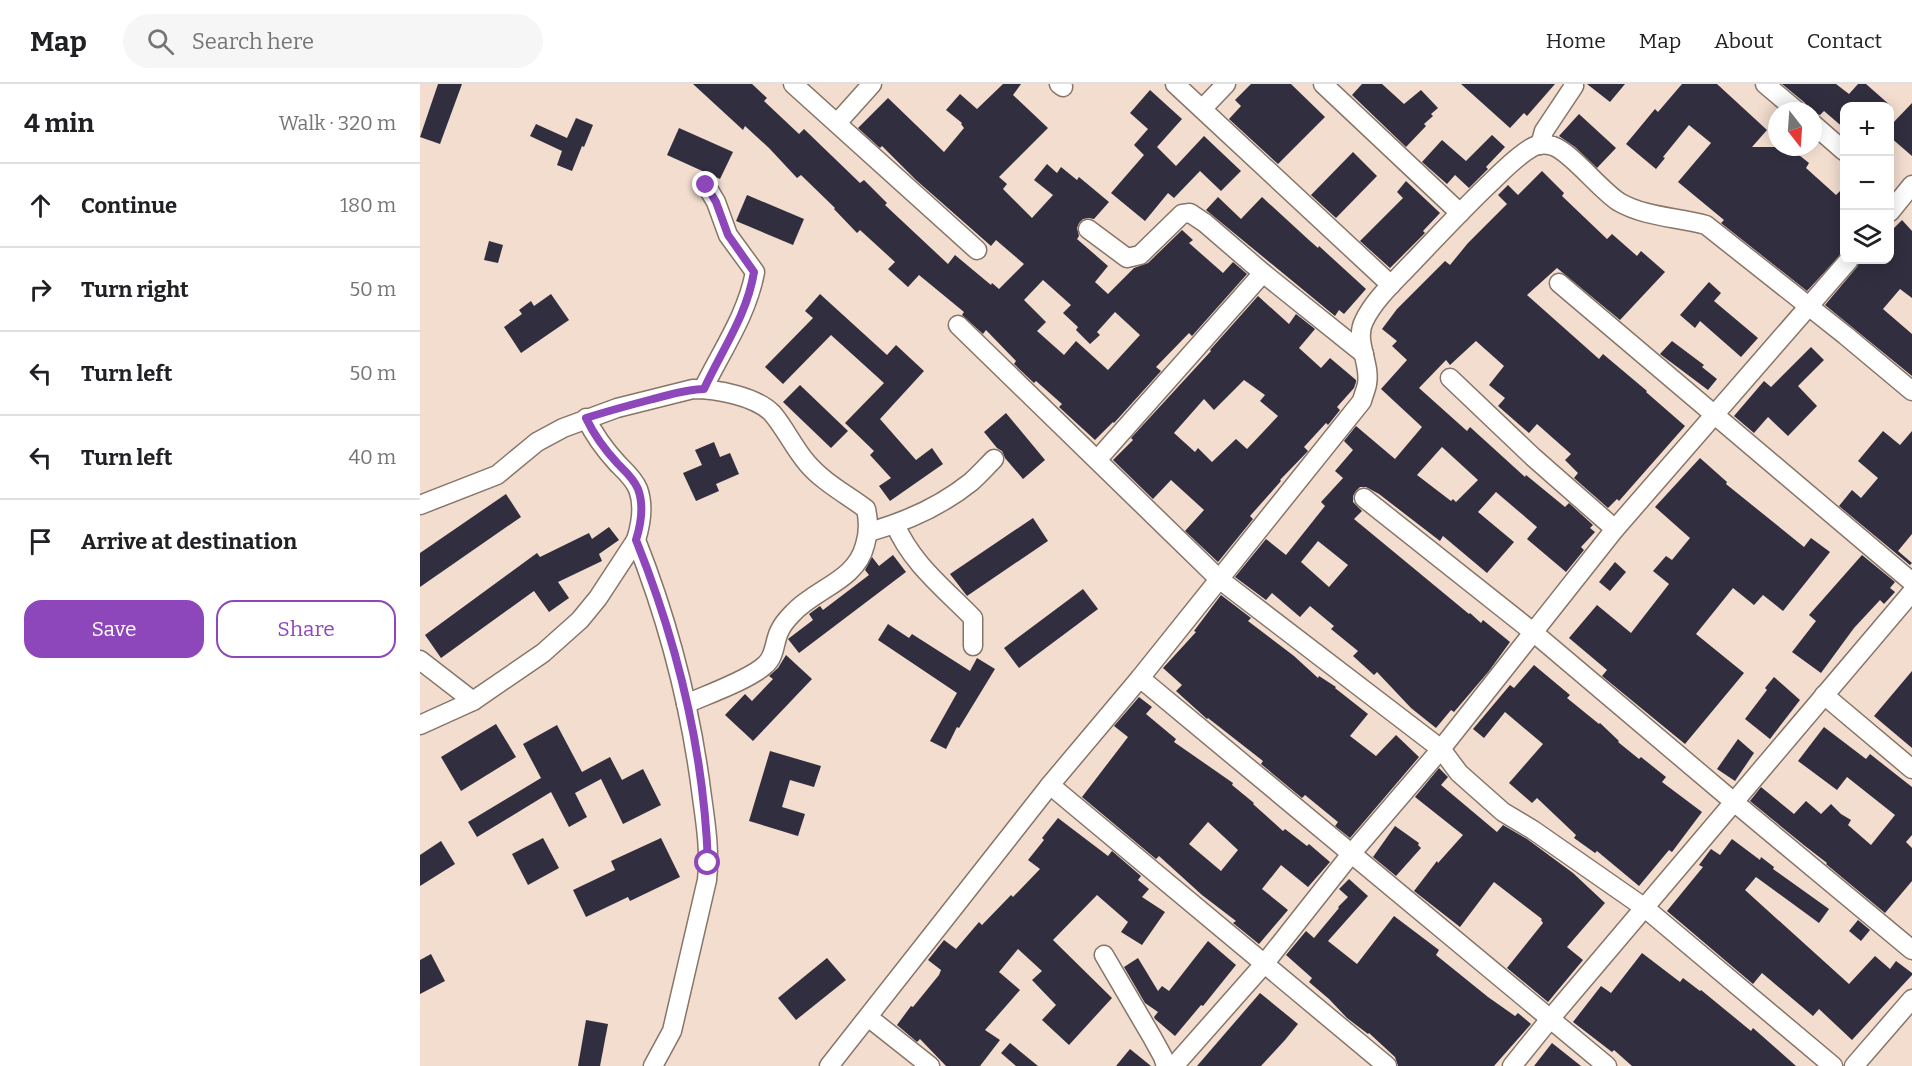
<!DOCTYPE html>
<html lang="en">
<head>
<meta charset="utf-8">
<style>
  :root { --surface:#fff; --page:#f6f6f6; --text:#202124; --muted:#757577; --line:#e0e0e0; --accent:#8d47ba }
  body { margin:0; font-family:Bitter,serif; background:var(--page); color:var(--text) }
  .controls { position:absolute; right:18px; top:18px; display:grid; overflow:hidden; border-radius:12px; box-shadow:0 3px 15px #0003 }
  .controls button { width:54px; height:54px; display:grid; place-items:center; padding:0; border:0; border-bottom:2px solid var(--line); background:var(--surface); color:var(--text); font:30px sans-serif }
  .compass { position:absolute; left:1348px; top:18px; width:54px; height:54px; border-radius:50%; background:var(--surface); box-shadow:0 3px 15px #0003; rotate:163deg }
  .stop { position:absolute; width:18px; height:18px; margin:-14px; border:4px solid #8d47ba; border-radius:50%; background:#fff }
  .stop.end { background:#8d47ba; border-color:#fff; box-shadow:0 2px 6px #0008 }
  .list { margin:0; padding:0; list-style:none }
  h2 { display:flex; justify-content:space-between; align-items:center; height:78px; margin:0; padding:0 24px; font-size:26px }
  h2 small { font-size:20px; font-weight:400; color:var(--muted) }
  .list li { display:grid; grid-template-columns:39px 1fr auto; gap:18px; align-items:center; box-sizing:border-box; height:84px; padding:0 24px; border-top:2px solid var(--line) }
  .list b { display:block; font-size:22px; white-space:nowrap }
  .list em { font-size:20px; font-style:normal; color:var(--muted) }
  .actions { display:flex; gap:12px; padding:18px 24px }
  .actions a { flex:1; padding:14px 0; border:2px solid var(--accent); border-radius:18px; text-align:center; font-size:21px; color:var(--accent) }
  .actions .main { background:var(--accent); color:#fff }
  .icon { flex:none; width:33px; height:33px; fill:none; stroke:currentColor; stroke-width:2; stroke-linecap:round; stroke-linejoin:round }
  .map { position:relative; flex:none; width:1492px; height:982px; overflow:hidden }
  header { display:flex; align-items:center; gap:36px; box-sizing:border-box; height:84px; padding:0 30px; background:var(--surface); border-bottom:2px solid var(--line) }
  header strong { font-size:28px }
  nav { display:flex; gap:33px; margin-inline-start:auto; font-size:21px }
  .search { width:420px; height:54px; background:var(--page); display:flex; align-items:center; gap:15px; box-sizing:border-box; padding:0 21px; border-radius:33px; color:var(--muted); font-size:22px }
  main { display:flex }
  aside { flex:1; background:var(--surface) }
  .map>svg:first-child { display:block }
</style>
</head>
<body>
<header>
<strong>Map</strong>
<div class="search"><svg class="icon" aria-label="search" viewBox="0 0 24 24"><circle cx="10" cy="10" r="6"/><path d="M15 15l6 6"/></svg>Search here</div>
<nav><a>Home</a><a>Map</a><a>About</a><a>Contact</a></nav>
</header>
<main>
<aside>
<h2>4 min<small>Walk · 320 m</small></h2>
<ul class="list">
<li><svg class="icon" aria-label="ahead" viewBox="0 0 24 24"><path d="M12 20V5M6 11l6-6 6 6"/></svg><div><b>Continue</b></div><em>180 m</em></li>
<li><svg class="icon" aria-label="right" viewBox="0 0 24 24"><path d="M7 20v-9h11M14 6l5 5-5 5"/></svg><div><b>Turn right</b></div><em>50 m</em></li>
<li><svg class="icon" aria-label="left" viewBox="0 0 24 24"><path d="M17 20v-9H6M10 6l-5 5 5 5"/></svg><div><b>Turn left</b></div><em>50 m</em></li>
<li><svg class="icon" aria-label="left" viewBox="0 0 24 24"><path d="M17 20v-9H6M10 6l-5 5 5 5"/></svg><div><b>Turn left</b></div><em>40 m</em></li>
<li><svg class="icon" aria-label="arrive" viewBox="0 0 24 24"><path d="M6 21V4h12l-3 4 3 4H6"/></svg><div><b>Arrive at destination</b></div></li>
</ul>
<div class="actions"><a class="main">Save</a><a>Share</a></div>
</aside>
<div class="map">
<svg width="1492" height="982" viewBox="0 0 1492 982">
  <rect width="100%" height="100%" fill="#f2ddcf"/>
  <g fill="#312e3f" fill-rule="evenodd">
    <path d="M18,0h24l-22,60 -20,-7z"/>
    <path d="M273,0h59l15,14 -3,3 35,33 5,-5 56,54 4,-3 23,23 -2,2 63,59 7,-9 36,30 1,-2 7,6 25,-25 -28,-24 -5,6 -75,-66 -34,-34 -2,2 -22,-20 30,-30 56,54 20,-24 -3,-4 1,-1 -16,-13 14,-16 17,15 26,-25h18l-8,11 35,33 -49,49 8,7 -4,5 29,29 21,-23 -19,-15 13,-16 10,9 4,-6 16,13 2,-3 30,25 -15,17 -5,-1 -6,1 -4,4 -2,5 2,8 -2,3 31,27 -13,16 13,12 26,-26 14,-5 34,-33 11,10 -4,3 34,30 10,-11 14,12 -55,62 -3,-3 -33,34 5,4 -47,52 -1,-1 -18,18 -36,-33 3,-3 -26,-23 -2,2 -20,-19 2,-3 -30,-31 -3,4 -21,-19 2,-3 -45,-37 -11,12 -20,-18 7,-7 -35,-32 -3,3 -23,-24 1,-1 -34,-33 -4,3 -28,-30 -24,-22 -2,4zM623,196l28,25 -8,8 15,14 -2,3 14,14 10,-9 -3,-3 18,-20 25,23 -32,35 -32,-29 -12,14 -27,-24 9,-9 -22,-22z"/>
    <path d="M831,0h40l34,33 -47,47 -49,-45 12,-13 -6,-6z"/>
    <path d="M942,0h20l22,20 17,-14 17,18 -7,6 2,2 -9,8 2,2 -20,21 -54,-52z"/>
    <path d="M1041,0h94l-28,32 -3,-3 -14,15z"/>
    <path d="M1167,0h38l-15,18z"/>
    <path d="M1262,0h35l50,46 -15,17h37l20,16 -3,5 30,27 9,-9v64l-38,41 -86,-68 3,-3 -46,-38 33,-39 -22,-18 -26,32 2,1 -9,11 -30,-25 29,-35 3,3z"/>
    <path d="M1362,0h54l13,10 9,-10h8l25,22h-46v23l-21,-18 -4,4 -7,-2 -9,-11z"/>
    <path d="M730,6l32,29 -25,28 19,19 28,-30 37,35 -20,20 -21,-20 -26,27 -6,-5 -23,28 -34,-28 33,-38 -10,-10 14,-16 -18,-16z"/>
    <path d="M1492,19v53l-22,-19v-11z"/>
    <path d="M1159,30l37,34 -19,20 -22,-21 -16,-11z"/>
    <path d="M156,34l17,7 -9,22 -2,-1 -10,25 -15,-6 5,-14 -32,-15 6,-12 31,14z"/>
    <path d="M259,44l54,24 -13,27 -53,-24z"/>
    <path d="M1072,51l13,12 -19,20 2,2 -19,19 -14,-13 -8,9 -25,-22 20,-22 24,21z"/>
    <path d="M933,68l24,24 -41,42 -25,-23z"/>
    <path d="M1122,87l22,22 -2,3 45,43 5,-5 25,22 4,-5 24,21 -45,48 -63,-52 -30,27 72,64 4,-5 44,37 -1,1 39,34 -66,75 -2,-2 -9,9 -34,-30 4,-5 -13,-13 6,-6 -34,-30 -8,9 -31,-27 7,-8 -16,-13 15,-19 -28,-25 -26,24 -4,-5 -27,28 48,43 3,-4 55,50 1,-2 39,32 4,-4 24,22 -3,3 5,4 -14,15 3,3 -18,22 -39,-33 10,-12 -41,-35 -18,20 36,30 -27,31 -44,-37 -3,5 -61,-47 -13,-7h-6l-4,4 -3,5v6l9,9 -8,8 115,95 1,-1 11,10 2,-3 27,22 -21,29 -35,41 -3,-2 -15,18 -25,-20 -34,-36 -3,3 -21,-19 5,-5 -27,-22 3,-3 -24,-20 -10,11 -28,-24 -6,7 -31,-23 31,-38 20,16 39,-49 -4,-4 22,-24 -8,-7 18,-21 -9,-9 12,-15 39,33 27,-32 -41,-38 26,-29 -15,-14 5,-5 -15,-12 15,-20 48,-48 5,4 18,-22 39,-39 -9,-9 10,-10 10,10zM1022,363l36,33 -22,22 -3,-3 -2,2 -34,-26zM898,457l30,24 -19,22 -28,-25z"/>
    <path d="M986,97l34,32 -17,18 2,2 -35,35 -30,-27 43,-43 -6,-6z"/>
    <path d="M327,111l57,24 -11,26 -57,-24z"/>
    <path d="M798,113l23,22 21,-22 48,44 8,7 1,-2 47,43 -22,25 -5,-4 -4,6 -129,-106z"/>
    <path d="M1482,136l10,11v67l-12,-9 -17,20 29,25v42l-87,-71 32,-38 3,-7h30v-28z"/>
    <path d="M69,157l14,4 -5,18 -14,-3z"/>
    <path d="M1289,198l12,11 -7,8 44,37 -17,19 -41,-36 -5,7 -15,-13z"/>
    <path d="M131,210l18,26 -48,33 -17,-26 18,-13 -3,-4 12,-9 3,5z"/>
    <path d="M400,210l67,61 9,-10 28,26 -44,48 36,41 16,-12 11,16 -53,37 -11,-15 12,-8 -21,-23 4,-4 -29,-28 39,-40 -53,-48 -48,49 -18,-17 48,-49 -8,-7z"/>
    <path d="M838,212l31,28 7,-10 19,15 -16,19 22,20 9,-10 26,22v2l-2,6 -17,19 3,3 -12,15 -2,-2 -22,24 4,4 -28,29 1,1 -31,35 3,3 -35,43 -33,-31 19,-21 -33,-30 -18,19 -40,-39 20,-20 -2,-2 80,-87 -1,-1zM824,296l21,15 -5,6 18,15 -31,33 -11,-10 -24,23 -14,-14 -3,4 -21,-19 30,-34 10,11z"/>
    <path d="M1252,257l32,24 -2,2 15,12 -9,11 -48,-36z"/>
    <path d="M1391,263l13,13 -26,26 19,20 -29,30 -20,-19 -14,16 -20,-17 30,-35 7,6z"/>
    <path d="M380,301l48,46 -17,17 -48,-46z"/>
    <path d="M586,329l39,47 -22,19 -18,-21 -3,-7 -5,-3 -13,-16z"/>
    <path d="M1463,347l17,14 12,-14v103l-14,17 14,12 -2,2 -71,-59 13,-16 9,8 17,-20 -20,-17z"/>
    <path d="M294,358l6,15 10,-4 9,21 -23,10 3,7 -23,10 -13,-28 19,-8 -7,-15z"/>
    <path d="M1280,374l27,24 -1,2 78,63 7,-9 19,14 -47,59 -20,-16 -9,10 -21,-17 -37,46 48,39 -59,71 -83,-68 5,-6 -38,-32 28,-33 34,28 38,-49 -16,-13 13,-15 6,4 18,-22 -35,-31z"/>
    <path d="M86,410l15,23 -101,70v-34z"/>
    <path d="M613,434l15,23 -81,55 -17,-22z"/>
    <path d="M189,443l10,13 -20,14 3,7 -44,21 11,16 -20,14 -15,-21 -93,67 -16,-23 112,-82 3,4 49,-24 3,6z"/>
    <path d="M473,471l13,17 -107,81 -11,-14 25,-19 -4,-6 11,-8 3,4 46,-35 -4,-5 7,-13 7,9z"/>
    <path d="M1442,471l33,27 -5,6 5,4 -11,12 -4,-4 -26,28 -33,45 -29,-21 24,-31 -7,-6z"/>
    <path d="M1195,478l11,10 -16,19 -11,-9z"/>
    <path d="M663,505l15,20 -79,59 -15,-20z"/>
    <path d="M801,511l30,23 -3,3 46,35 24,22 1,-2 17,11 -1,1 33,26 -18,22 26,20 20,-21 23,22 -69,81 -15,-12 3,-4 -33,-27 -3,3 -41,-34 2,-3 -55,-43 -1,1 -31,-28 6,-6 -19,-17 33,-36 -2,-1z"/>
    <path d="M468,540l21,14 3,-4 58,37 7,-13 18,11 -36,59 -2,-1 -11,22 -16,-8 27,-48 -79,-53z"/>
    <path d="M366,571l26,24 -59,62 -28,-26 20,-21 7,7 21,-22 -4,-3 9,-8z"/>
    <path d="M1114,581l36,30 -3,3 32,26 1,-1 19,18 -1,1 21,17 2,-2 25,20 -4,5 40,30 -30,40 -3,-2 -30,36 -42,-35 -2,2 -21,-15 2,-3 -39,-37 -5,5 -23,-20 34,-39 -38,-32 -21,26 -11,-9 37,-44 4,3z"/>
    <path d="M1492,587v77l-38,-32z"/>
    <path d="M1354,593l26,23 -30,39 -25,-20 22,-29 -2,-2z"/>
    <path d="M719,613l13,10 -6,7 30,25 -2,3 59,41 -1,2 22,18 -1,1 30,27 2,-2 22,17 2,-2 21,18 -22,25 -27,-22 -19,24 26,21 -29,34 -26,-21 3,-2 -34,-26 -43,-39 -3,3 -74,-62 46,-60 -14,-11zM788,738l30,28 -17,21 -32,-27z"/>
    <path d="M76,640l20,33 -55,34 -20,-34z"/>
    <path d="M137,641l25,47 28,-15 12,23 21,-11 18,36 -38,19 -22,-45 -26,14 12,24 -18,10 -18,-35 -74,45 -9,-15 73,-44 -18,-34z"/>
    <path d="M1404,643l42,32 4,-5 42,33v48l-6,7 6,6v33l-27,32 -59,-49 1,-1 -22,-17 -55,-45 11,-14 33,27 12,-13 15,13 10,-10 10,10 10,6 -3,5 23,20 24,-30 -48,-38 -10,13 -39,-29z"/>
    <path d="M1318,655l16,14 -19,28 -18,-12z"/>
    <path d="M350,667l51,15 -7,21 -24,-7 -8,27 23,7 -7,22 -49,-15z"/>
    <path d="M1019,684l9,9 -7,8 56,47 6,-7 24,14 46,34 32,30 -38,44 16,13 -35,42 -41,-34 36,-45 -2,-3 1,-1 -48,-37 -34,45 -46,-36 23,-30 1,2 25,-28 -48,-38z"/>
    <path d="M638,734l50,38 4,-5 29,25 -3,4 11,9 -7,8 23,15 -23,33 -21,-13 7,-10 -31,-27 -44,45 59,58 -43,47 -27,-25 14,-15 -24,-25 10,-9 -24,-22 -19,23 21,18 -35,40 15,10 -20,26h-34l-26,-27 -3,3 -20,-17 14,-19 2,1 26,-32 2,-5 -13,-10 16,-20 12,9 23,-27 3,3 29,-30 2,2 27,-28 -12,-9 16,-20 -2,-2z"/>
    <path d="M975,742l24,17 -1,2 3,3 -25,28 -23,-19z"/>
    <path d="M123,754l16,30 -31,17 -16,-31z"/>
    <path d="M241,754l19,39 -50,24 -2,-4 -42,20 -13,-27 42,-20 -4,-9z"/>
    <path d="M1312,755l28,21 1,-3 13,10 -1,2 56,40 -10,14 -63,-46 -11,13 104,94 26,-28 15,13 6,-8 16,12v2l-60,65 -33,-31 -6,7 -51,-43 -9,11 -86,-73 36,-44 -4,-2 12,-16 9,6z"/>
    <path d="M21,757l14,23 -35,22v-31z"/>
    <path d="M929,795l19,17 -40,45 29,23 37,-48 45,34 -3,5 52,42 27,19 3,-3 13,11 -37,42h-96l-3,-9 -26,-24 -1,1 -21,-16 -18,-19 -20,-17 3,-4 -26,-23 20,-24 8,7 25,-30 -1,-1 10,-10 -9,-8z"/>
    <path d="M1438,836l12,10 -9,11 -12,-10z"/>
    <path d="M788,857l28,24 -33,41 -2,-1 -26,31 -20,-17 -1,-2 4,-5 -13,-9 -21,-36 14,-9 20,33 4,-5 7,5z"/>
    <path d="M1222,869l38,29 3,-4 17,13 1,-1 50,41 2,-3 43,38h-164l-18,-16 -2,2 -39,-30 28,-36 10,7z"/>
    <path d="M11,870l14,27 -25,13v-34z"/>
    <path d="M407,874l19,22 -50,40 -18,-22z"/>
    <path d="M840,909l38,31 -13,16 -24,26h-64z"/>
    <path d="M166,936l22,4 -8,42h-22z"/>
    <path d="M590,959l28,23h-22l-15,-13z"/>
    <path d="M1132,959l29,23h-47z"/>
    <path d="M710,965l21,17h-35z"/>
  </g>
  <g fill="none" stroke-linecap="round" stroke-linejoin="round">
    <g stroke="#877568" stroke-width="21">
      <g id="minor">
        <path d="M373,0l184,166"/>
        <path d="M639,0l4,3"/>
        <path d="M755,0l216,201"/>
        <path d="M903,0l137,129"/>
        <path d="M1345,0l32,27"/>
        <path d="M783,24l23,-24"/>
        <path d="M417,39l35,-39"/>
        <path d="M1393,40l31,27"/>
        <path d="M1120,61l4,-14 30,-45 -1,-2"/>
        <path d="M1470,128l22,-27"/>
        <path d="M668,145l39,29 13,-3 42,-41 8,-1 15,10 58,50 101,81"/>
        <path d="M1139,199l353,299"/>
        <path d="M538,241l261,254 222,170 18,24 44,39 30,18 112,78 188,158"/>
        <path d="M1030,294l83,79 82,72"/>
        <path d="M283,305c19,-39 44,-74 52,-117l-27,-37 -12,-33 -10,-17"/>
        <path d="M166,334c8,17 19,32 32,46 7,7 16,15 20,25 6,16 3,35 -2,51 33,83 55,169 66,257 4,28 8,55 5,83l-35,151 -19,35"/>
        <path d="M677,376l166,-187"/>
        <path d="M944,414l169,134 201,170 178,148"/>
        <path d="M0,421l77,-30 40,-33 26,-14 54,-20 76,-19c23,0 62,7 79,24 13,15 22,35 35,50 16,19 39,31 59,46 3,13 3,23 -1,36 -9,36 -49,43 -72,68 -5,5 -11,12 -14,19 -5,11 -4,25 -14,33 -14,14 -59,30 -79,39"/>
        <path d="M475,440c16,39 50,65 78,94v28"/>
        <path d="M449,448c36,-10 72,-26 102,-50 8,-7 16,-16 23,-23"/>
        <path d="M0,576l53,41"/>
        <path d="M720,594l467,388"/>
        <path d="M1404,611l88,74"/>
        <path d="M0,641l53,-24 70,-48 37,-33 18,-22 38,-58"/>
        <path d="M630,701l337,281"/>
        <path d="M684,871l48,82 11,20 3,9"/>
        <path d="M448,933l62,49"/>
        <path d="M409,982l221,-281 90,-107 222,-277c1,-5 4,-11 5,-17 4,-21 -13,-43 -3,-63 10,-21 30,-39 46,-56 25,-26 50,-53 76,-78 14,-13 28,-29 45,-39 6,-4 15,-4 22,-2 18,6 47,44 66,56 26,15 58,15 87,23l139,110 67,56"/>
        <path d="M754,982l91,-103 86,-109 90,-105 174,-220 234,-269"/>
        <path d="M1092,982l38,-47 362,-427"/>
        <path d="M1434,982l58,-67"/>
      </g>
    </g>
    <use href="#minor" stroke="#fff" stroke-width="18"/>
  </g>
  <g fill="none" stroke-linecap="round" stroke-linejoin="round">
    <path stroke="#8d47ba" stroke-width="8" d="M286,101l10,17 12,33 26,37c-7,43 -32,78 -50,117 -18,0 -34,6 -51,10 -23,6 -45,12 -67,19 8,17 19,32 32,46 7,7 16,15 20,25 6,16 3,35 -2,51 41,102 68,213 72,323"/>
  </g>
</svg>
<div class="controls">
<button>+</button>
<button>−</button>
<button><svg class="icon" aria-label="layers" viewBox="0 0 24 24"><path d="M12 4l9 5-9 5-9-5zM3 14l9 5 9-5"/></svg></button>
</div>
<svg class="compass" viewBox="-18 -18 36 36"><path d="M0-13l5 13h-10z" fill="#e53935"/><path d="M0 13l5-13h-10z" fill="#757577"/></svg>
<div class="stop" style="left:288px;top:779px"></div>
<div class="stop end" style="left:286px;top:101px"></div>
</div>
</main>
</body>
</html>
